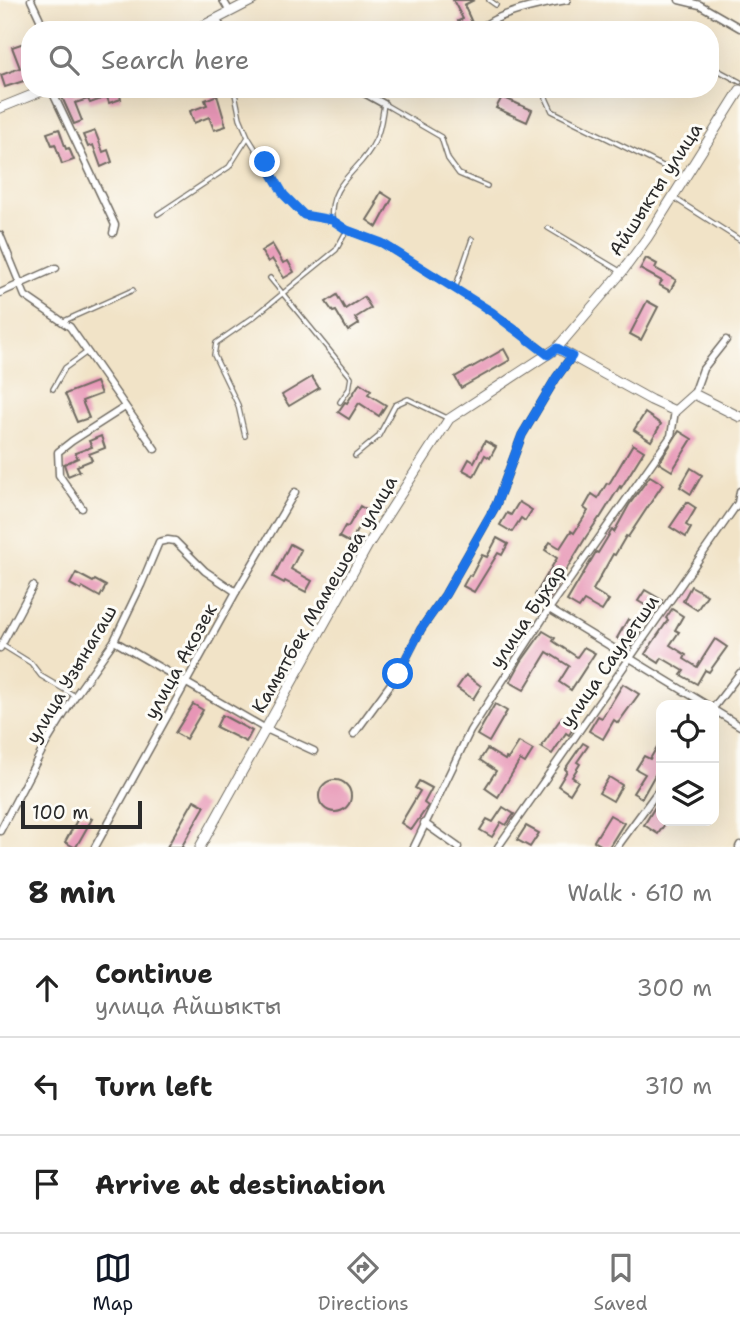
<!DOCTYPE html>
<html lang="en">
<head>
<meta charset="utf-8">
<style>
  :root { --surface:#fff; --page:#f2f2f2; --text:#222; --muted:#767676; --line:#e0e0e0; --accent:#111827 }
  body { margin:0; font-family:"Shantell Sans",sans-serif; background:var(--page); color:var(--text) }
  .controls { position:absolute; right:21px; bottom:21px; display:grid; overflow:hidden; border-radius:14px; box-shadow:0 7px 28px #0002 }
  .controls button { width:63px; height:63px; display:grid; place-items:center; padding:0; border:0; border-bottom:2px solid var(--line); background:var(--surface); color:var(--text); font:35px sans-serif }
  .scale { position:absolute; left:21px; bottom:18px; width:121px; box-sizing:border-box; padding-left:7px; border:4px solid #2b2b2b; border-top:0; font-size:19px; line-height:24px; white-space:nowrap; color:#2b2b2b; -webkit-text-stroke:5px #fdfcf7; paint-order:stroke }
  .stop { position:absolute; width:21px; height:21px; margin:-16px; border:5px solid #1a73e8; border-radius:50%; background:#fff }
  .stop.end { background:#1a73e8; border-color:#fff; box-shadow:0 2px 7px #0008 }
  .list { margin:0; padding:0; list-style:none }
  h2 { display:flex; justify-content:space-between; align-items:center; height:91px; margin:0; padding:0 28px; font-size:30px }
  h2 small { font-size:23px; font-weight:400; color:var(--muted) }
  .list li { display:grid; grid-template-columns:46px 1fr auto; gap:21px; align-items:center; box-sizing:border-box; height:98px; padding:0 28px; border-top:2px solid var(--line) }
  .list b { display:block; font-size:26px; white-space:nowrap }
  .list p { margin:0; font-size:23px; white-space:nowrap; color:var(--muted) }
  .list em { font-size:23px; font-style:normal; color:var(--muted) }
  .icon { flex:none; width:38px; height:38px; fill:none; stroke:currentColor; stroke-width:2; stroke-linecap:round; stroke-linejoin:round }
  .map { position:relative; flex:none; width:740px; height:847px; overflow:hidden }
  .search { position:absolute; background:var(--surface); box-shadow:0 7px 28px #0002; left:21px; right:21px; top:21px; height:77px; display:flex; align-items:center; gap:18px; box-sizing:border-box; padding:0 24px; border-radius:28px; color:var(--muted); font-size:26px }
  .sheet { height:385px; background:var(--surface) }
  nav { display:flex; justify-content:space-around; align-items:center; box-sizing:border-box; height:98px; border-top:2px solid var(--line); background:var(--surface); font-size:19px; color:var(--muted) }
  nav a { display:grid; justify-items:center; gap:4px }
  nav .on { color:var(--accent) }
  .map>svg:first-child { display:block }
</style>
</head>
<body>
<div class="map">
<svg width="740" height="847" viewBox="0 0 740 847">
  <rect width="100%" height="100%" fill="#fdfcf7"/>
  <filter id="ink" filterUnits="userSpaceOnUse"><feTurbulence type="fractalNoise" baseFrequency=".0143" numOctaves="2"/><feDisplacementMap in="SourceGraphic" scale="14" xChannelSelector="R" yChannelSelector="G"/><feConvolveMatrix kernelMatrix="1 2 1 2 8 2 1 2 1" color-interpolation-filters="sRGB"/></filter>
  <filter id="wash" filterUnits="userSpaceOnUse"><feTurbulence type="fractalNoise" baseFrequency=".00686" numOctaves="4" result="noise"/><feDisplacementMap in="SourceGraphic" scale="28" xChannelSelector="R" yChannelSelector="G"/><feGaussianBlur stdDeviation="1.57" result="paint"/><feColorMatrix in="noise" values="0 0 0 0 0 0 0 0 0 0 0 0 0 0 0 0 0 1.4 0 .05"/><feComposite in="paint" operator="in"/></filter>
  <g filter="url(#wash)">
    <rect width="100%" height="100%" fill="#f1e3c7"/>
    <g id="blocks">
      <g fill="#e796b6">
        <path d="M453,0h21l-10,5 10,22 -4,3h-8l-4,-9 5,-2z"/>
        <path d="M24,43l6,16v20l-25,8 -4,-12 19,-7 -8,-21z"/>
        <path d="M92,89h6l2,4 11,-4h7l3,10 -12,4 -2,-6 -17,6 -2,-4 -13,4 7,18 -8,3 -13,-29 12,-5 2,5z"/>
        <path d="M217,95l9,31 -12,4 -5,-13 -15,6 -4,-12 17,-6 -2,-5z"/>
        <path d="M502,97l30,13 -5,12 -31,-14z"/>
        <path d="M59,129l7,20 3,-1 5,12 -12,4 -7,-20 -3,1 -5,-12z"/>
        <path d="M95,131l8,21 5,-2 4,12 -11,5 -8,-22 -5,2 -5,-12z"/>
        <path d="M381,192l11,7 -15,28 -10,-7 10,-16 -2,-1z"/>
        <path d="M272,244l11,19 5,-2 6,11 -10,6 -12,-19 -4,3 -7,-11z"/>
        <path d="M646,258l11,6 -2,4 21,12 -6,11 -11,-6 3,-4 -22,-12z"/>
        <path d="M337,295l8,14 19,-12 7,11 -16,10 4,6 -11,7 -12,-20 -3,1 -7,-10z"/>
        <path d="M647,301l11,6 -17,33 -11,-6z"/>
        <path d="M504,349l6,11 -49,28 -6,-11z"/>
        <path d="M312,377l7,11 -30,18 -7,-11z"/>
        <path d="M96,382l5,12 -19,7 7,17 -12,4 -12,-28z"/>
        <path d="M360,383l11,7 -3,4 18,11 -7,11 -20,-13 -10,16 -11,-7 7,-10 2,1z"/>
        <path d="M645,413l16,11 -10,17 -17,-11z"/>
        <path d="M679,431l13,8 -20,32 -13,-8z"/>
        <path d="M101,436l4,12 -16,6 3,6 -15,6 3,5 -12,5 -4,-12 14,-6 -3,-5 17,-6 -3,-6z"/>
        <path d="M485,441l11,6 -6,11 -5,-3 -11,21 -11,-6 6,-11 5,3z"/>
        <path d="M633,444l11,7 -23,37 -1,-2 -20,32h-1l-13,19 -23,38 1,1 -17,26 -12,-7 22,-37 -12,-8 5,-8 10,6 11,-17 3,2 14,-22 -4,-3 8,-14 6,4 9,-15 2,1z"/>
        <path d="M691,468l11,7 -11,19 -11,-7z"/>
        <path d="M650,476l13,8 -35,53 -2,-1 -11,19 -2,-1 -20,36 16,10 -7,11 -18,-10 -5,7 -12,-7 29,-49 2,1 14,-23 2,2 15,-27z"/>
        <path d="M519,502l13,8 -7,11 -4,-3 -9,14 -12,-7 7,-12 4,2z"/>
        <path d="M687,502l9,6 -10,17 5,3 -5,9 -16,-10z"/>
        <path d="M360,506l10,6 -6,11 -2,-2 -12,22 -11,-6 6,-11 3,1z"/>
        <path d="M497,538l11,6 -6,11 -4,-2 -24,39 -11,-6 6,-11 2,1 11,-21 5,2z"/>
        <path d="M290,544l11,6 -10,19 21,12 -6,11 -21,-11 -1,2 -11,-6z"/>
        <path d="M76,573l17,9 2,-2 11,6 -6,11 -18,-10 -1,3 -11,-6z"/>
        <path d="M691,586l16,9 -10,15 -14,-9z"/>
        <path d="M645,590l17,10 -7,11 -17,-10z"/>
        <path d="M672,609l11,7 -8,14 4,2 -9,13 16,10 -2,4 13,8 18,-28 12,8 -18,25 -4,-2 -8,14 -16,-9 3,-4 -22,-13 -3,5 -14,-9 23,-34 -2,-2z"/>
        <path d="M628,619l15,9 -12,19 -14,-9z"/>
        <path d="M543,631l12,7 -2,3 24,16 7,-10 11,6 -24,37 -12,-8 10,-16 -22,-14 -23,38 -14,-8 11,-20z"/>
        <path d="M466,675l15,11 -8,13 -16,-11z"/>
        <path d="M623,684l16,10 -21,29 -4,-3 -11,19 -14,-8 9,-15 4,2z"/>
        <path d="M193,704l10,6 -17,29 -11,-6z"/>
        <path d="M495,704l12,7 -18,31 -12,-7z"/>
        <path d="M222,715l30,16 -6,11 -30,-15z"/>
        <path d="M562,717l13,8 -6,10 -3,-2 -14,21 -11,-7z"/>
        <path d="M661,740v24l-19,34 -9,-5 12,-19 -9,-5 8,-13 6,3z"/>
        <path d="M519,742l14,8 -8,13 -5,-3 -22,37 -13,-9 11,-17 -16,-11 7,-11 18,11 1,-2 2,1z"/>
        <path d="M583,743l5,3 -11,16 3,2 -8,13 6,4 -8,13 -12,-8 9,-15 -2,-2z"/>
        <path d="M609,777l13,8 -9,16 -14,-8z"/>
        <circle cx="335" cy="796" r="16"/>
        <path d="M419,781l13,7 -8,15 4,3 -16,23h-2l-9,-6 19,-32 -5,-3z"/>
        <path d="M194,800l11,6 -23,40 2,1h-17z"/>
        <path d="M503,807l11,7 -8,11 -5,-3 -9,15 -12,-7 7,-11 6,3z"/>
        <path d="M655,807l6,4v10h6l-9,13 -14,-9z"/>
        <path d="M81,813l11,6 -16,28h-2l-9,-5z"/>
        <path d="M610,815l14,8 -15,24h-5l-10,-6z"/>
        <path d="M526,826l13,7 -9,14 -13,-7z"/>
      </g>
    </g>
  </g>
  <g filter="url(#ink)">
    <use href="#blocks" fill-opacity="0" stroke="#706b62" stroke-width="2"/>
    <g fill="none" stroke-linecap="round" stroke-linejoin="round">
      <g stroke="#706b62" stroke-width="6">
        <g id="lane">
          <path d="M489,0l7,5"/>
          <path d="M710,66l30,16"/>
          <path d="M542,89l10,22 131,65"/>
          <path d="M248,137l36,58 20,20 28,5 15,10 35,13 110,69 55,41"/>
          <path d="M674,198l66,42"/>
          <path d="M158,214l71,-47 19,-30 -8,-19 -6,-29"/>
          <path d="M332,220c-4,-39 29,-48 43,-79 6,-11 7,-26 9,-37l57,33 7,22 11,15 28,12"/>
          <path d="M548,228l72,43"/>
          <path d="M270,278l81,99 -2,12 -9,13"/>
          <path d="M455,289l17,-50"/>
          <path d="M64,321l69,-31"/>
          <path d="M53,389l12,-21 22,-16"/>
          <path d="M245,436l-7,-31 -24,-50 2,-12 39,-27 81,-66 11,-20"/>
          <path d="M355,456l23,-19 17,-32 13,-6 39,19"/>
          <path d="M2,645l29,18 10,13 34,20"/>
        </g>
      </g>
      <g stroke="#706b62" stroke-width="9">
        <g id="street">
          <path d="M31,0l14,30"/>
          <path d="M223,0l7,12"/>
          <path d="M679,0l21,5 40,23"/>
          <path d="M216,19l7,11"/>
          <path d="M479,30c19,-18 63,-26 88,-30"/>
          <path d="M51,89l64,136 -2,8"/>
          <path d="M357,89l27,15"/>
          <path d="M0,235l25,61 45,31 85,122"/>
          <path d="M0,293l56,-25"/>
          <path d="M694,394l9,-25 23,-29"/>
          <path d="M82,508l-23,-33 -1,-23 14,-11 53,-34"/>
          <path d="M549,609l158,96"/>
          <path d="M114,641l152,88 48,22"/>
          <path d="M0,648l33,-62"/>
          <path d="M714,707l26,-34"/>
          <path d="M714,710l26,16"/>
          <path d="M354,734l44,-60 23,-45 24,-34 51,-90 26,-70 34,-57 16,-22"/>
          <path d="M424,823l34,24"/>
          <path d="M0,831l45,-86 30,-49 39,-55 27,-56 18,-43 9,-2 7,1 30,30 31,21"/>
          <path d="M95,847l141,-255 59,-100"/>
          <path d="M414,847l56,-116 79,-122 122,-173 4,-25"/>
          <path d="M498,847l240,-344 2,-12"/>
          <path d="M617,847l44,-60"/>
          <path d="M739,847l1,-2"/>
        </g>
      </g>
      <g stroke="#706b62" stroke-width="11">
        <g id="secondary">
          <path d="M195,30l58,-30"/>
          <path d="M0,108l47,-19"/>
          <path d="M557,348l94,52 24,11 19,-17 46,23"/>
          <path d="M200,847l168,-302 81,-126 108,-71 65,-76 25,-34 93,-148"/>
        </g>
      </g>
      <use href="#lane" stroke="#fff" stroke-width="3.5"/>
      <use href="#street" stroke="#fff" stroke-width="6"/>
      <use href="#secondary" stroke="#fff" stroke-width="9"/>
    </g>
  </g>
  <g fill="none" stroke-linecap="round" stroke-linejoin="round" filter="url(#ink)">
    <path stroke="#1a73e8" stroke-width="9" d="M265,162l19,33 20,20 28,5 15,10 35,13 110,69 56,43 9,-7 15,8 -16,22 -34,57 -26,70 -51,90 -24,34 -23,45"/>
  </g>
  <g text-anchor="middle" stroke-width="6" stroke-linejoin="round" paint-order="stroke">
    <g font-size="19" fill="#2b2b2b" stroke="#fdfcf7">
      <text transform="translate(655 189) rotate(-57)" y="7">Айшыкты улица</text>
      <text transform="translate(324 594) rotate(-60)" y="7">Камытбек Мамешова улица</text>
      <text transform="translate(527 616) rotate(-56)" y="7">улица Бухар</text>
      <text transform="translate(180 661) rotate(-61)" y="7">улица Акозек</text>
      <text transform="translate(609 661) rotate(-55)" y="7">улица Саулетши</text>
      <text transform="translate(71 674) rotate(-59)" y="7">улица Узынагаш</text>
    </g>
  </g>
</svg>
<div class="controls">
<button><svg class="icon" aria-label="locate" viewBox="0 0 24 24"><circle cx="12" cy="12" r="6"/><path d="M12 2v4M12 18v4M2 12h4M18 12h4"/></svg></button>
<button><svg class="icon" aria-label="layers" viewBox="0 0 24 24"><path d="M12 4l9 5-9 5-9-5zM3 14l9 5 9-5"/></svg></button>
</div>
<div class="scale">100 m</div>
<div class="stop" style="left:398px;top:674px"></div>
<div class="stop end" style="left:265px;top:162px"></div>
<div class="search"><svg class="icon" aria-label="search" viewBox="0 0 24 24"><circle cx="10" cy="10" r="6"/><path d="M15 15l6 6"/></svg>Search here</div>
</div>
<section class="sheet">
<h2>8 min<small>Walk · 610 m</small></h2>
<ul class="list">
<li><svg class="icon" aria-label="ahead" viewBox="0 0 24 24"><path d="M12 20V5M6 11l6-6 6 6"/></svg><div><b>Continue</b><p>улица Айшыкты</p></div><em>300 m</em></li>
<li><svg class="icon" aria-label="left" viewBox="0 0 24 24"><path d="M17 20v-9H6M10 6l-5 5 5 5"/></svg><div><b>Turn left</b></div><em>310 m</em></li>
<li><svg class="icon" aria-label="arrive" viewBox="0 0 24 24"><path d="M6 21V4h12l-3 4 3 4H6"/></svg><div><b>Arrive at destination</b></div></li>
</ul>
</section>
<nav>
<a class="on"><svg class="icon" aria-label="map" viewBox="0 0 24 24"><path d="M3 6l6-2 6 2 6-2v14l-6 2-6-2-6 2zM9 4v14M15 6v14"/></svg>Map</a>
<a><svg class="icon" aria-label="directions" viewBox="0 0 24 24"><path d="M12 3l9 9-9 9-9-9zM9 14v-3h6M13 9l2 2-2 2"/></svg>Directions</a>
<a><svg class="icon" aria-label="saved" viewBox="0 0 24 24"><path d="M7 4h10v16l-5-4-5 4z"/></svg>Saved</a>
</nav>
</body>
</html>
